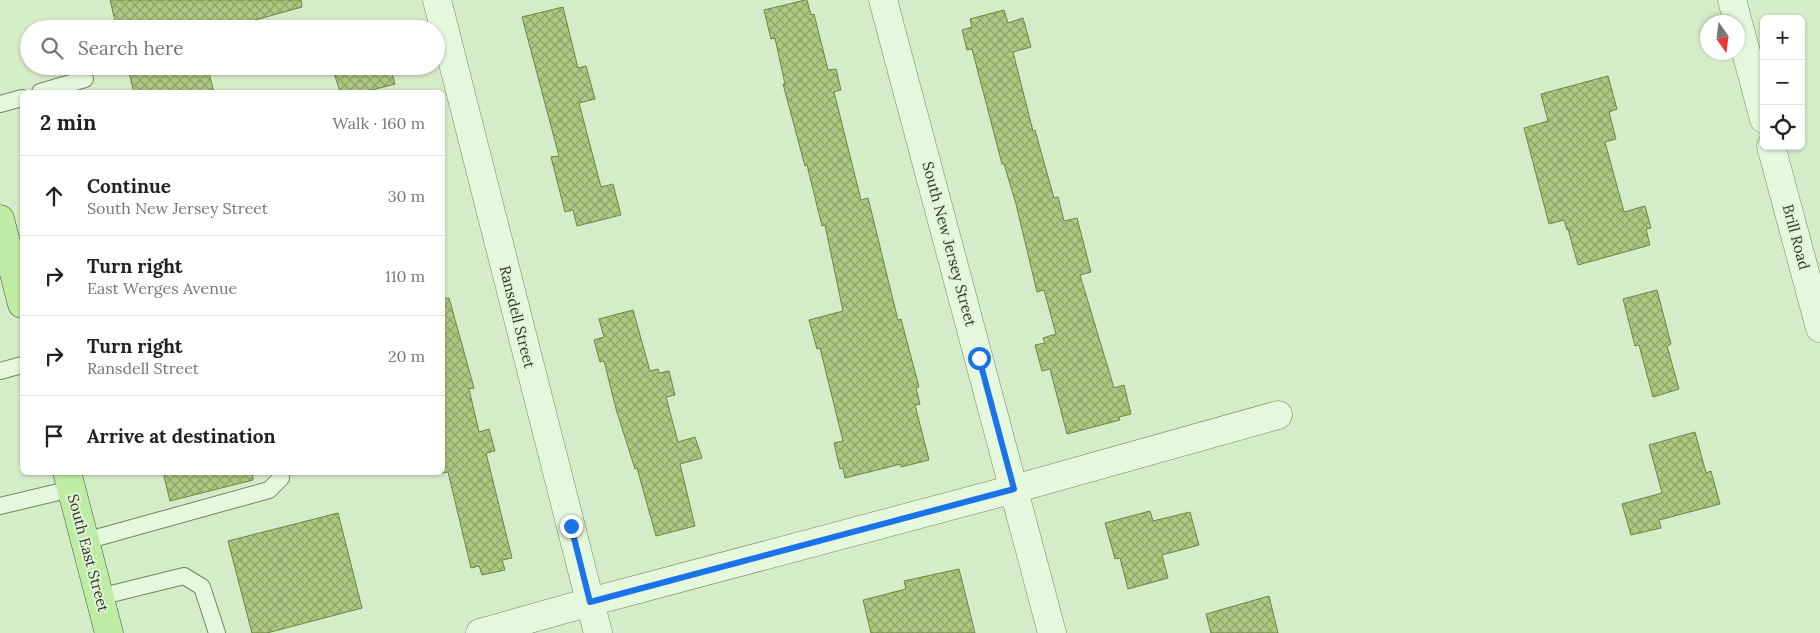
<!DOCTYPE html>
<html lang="en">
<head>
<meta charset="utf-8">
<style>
  :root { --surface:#fff; --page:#f6f6f6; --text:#222; --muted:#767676; --line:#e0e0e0 }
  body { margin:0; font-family:Lora,serif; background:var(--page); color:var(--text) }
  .controls { position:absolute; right:15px; top:15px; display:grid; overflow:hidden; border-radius:8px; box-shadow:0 1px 4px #0004 }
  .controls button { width:45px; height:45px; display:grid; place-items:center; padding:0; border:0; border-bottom:1px solid var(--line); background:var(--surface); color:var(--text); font:25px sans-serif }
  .compass { position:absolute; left:1700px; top:15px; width:45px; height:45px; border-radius:50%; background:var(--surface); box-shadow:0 1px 4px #0004; rotate:166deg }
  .stop { position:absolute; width:15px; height:15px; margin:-11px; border:4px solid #1a73e8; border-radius:50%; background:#fff }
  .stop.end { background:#1a73e8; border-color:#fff; box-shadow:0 1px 5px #0008 }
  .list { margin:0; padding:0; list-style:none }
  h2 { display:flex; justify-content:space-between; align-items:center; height:65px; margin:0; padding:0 20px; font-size:21px }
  h2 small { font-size:16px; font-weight:400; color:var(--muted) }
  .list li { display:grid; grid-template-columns:32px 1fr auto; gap:15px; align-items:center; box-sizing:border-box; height:80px; padding:0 20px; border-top:1px solid var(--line) }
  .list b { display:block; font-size:19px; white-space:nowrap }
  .list p { margin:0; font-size:16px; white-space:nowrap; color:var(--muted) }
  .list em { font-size:16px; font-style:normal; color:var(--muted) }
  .icon { flex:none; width:28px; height:28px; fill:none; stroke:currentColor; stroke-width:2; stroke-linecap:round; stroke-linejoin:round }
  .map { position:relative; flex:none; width:1820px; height:633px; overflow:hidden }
  .search { position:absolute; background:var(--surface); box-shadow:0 1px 4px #0004; left:20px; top:20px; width:425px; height:55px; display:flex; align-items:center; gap:12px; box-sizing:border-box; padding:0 18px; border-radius:28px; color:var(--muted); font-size:19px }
  .panel { position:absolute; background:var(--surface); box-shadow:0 1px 4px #0004; left:20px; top:90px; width:425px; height:385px; border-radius:8px }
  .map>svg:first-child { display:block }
</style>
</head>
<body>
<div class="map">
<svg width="1820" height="633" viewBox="0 0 1820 633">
  <defs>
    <pattern id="building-cross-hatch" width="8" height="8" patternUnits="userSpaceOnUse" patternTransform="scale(1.25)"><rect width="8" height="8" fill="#aec881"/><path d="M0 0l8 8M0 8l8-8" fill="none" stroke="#8ea369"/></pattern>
  </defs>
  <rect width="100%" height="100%" fill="#d5ecc9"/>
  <g fill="url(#building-cross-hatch)" stroke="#6f8546">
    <path d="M110,0h191l1,7 -54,15 2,7h-133z"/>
    <path d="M805,0h2l4,15 3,-1 14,56 8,-1 5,21 -7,2 27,108 7,-2 30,122 3,-1 18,68 -3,1 4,16 -5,1 14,55 -28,7v-3l-56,14 -2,-10 -3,1 -6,-26 9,-2 -23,-93 -3,1 -8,-29 34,-9 -18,-86 -3,1 -15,-61 -2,1 -22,-82h2l-10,-46 -4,1 -7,-29z"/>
    <path d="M563,7l15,61 8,-2 9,33 -16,4 22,84 12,-3 8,31 -44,11 -4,-16 -8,2 -14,-55 8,-1 -37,-139z"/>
    <path d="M1004,10l4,13 15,-5 8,29 -18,5 20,79 2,-1 19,68 4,-1 6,24 13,-3 14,54 -11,3 34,113 10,-3 7,29 -12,3 1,3 -53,14 -17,-65 -8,2 -7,-26 10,-2 -2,-5 13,-4 -12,-44 -7,2 -21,-88 -12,-40h-2l-30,-115 -5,1 -5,-20 10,-3 -2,-8z"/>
    <path d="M127,66h80l7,26h-80z"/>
    <path d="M332,66h58l5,18 -31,8h-24z"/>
    <path d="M1608,76l9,33 -8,3 7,27 -11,3 19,70 21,-6 6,22 -5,1 4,16 -72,20 -10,-36 -1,1 -3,-10 -15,4 -25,-96 24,-7 -7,-27z"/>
    <path d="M1657,290l14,54 -4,2 12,43 -26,8 -14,-52 -4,1 -12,-47z"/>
    <path d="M449,298l25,90 -5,1 10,43 10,-3 6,22 -9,2 26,105 -10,2 3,10 -23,5 -3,-9 -8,2 -23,-96 -6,1v-174z"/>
    <path d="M633,310l17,61 8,-2 1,4 10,-2 6,24 -9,2 12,45 17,-5 7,21 -22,6 15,62 -39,10 -19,-68 -2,1 -19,-60 -12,-48 -4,1 -6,-22 10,-3 -5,-18z"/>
    <path d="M1695,432l11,41 5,-2 9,33 -61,16 2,8 -30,7 -9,-31 40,-11 -13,-48z"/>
    <path d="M163,472h89l1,8 -83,21z"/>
    <path d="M1150,511l3,10 37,-9 9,33 -37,10 6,23 -40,11 -8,-31 -5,1 -10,-36z"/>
    <path d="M338,513l24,95 -95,25h-15l-24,-92z"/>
    <path d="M959,569l16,64h-104l-8,-33 43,-11 -2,-8z"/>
    <path d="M1269,596l9,37h-67l-5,-19z"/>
  </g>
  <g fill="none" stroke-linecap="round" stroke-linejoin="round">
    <g stroke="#74885e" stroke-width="18">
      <g id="lane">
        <path d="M40,92l45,-13"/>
        <path d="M0,104l22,-6"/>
        <path d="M0,371l22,-6"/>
        <path d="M0,506l71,-17"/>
        <path d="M85,541l184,-51 12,-12 -1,-6"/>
        <path d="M99,597l85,-21 18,11 15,46"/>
      </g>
    </g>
    <g stroke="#74885e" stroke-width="29">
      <g id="street">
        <path d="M437,0l161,633"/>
        <path d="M883,0l169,633"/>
        <path d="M1732,0l32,119"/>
        <path d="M1771,146l49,182"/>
        <path d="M480,633l110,-31 424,-113 264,-74"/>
      </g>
    </g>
    <g stroke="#475632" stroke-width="29">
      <g id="primary">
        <path d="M0,219l22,85"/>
        <path d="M67,472l42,161"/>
      </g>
    </g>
    <use href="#lane" stroke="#e5f7dc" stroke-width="16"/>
    <use href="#street" stroke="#e5f7dc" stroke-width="28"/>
    <use href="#primary" stroke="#beeca4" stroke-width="28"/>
  </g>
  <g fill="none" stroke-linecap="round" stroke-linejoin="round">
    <path stroke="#1a73e8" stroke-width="6" d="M571,526l19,76 424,-113 -35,-131"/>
  </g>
  <g text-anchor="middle" stroke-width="4" stroke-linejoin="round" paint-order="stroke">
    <g font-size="15" fill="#2e3921" stroke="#e1f4d8">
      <text transform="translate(1796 237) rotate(75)" y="5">Brill Road</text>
      <text transform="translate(949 244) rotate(75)" y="5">South New Jersey Street</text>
      <text transform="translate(517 317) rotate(76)" y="5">Ransdell Street</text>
      <text transform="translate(88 553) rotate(75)" y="5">South East Street</text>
    </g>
  </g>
</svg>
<div class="controls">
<button>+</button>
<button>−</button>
<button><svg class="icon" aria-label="locate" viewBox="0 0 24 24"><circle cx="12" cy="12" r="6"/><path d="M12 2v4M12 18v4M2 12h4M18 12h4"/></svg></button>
</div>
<svg class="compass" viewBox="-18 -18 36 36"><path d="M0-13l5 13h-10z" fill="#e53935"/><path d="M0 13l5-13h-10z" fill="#767676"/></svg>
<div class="stop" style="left:979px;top:358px"></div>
<div class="stop end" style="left:571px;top:526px"></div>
<div class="search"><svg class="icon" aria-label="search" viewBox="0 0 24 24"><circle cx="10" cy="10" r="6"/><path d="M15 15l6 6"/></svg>Search here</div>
<section class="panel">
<h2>2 min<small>Walk · 160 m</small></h2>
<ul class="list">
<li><svg class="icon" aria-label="ahead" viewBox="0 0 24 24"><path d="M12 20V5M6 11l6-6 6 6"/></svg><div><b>Continue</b><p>South New Jersey Street</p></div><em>30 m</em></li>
<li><svg class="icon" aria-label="right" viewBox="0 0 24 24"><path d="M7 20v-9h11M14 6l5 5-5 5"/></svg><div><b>Turn right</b><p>East Werges Avenue</p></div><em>110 m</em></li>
<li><svg class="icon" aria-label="right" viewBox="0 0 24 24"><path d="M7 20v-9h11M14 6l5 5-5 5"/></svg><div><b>Turn right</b><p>Ransdell Street</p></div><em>20 m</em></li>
<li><svg class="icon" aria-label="arrive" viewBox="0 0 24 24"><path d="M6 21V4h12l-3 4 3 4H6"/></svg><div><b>Arrive at destination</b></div></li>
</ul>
</section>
</div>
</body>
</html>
